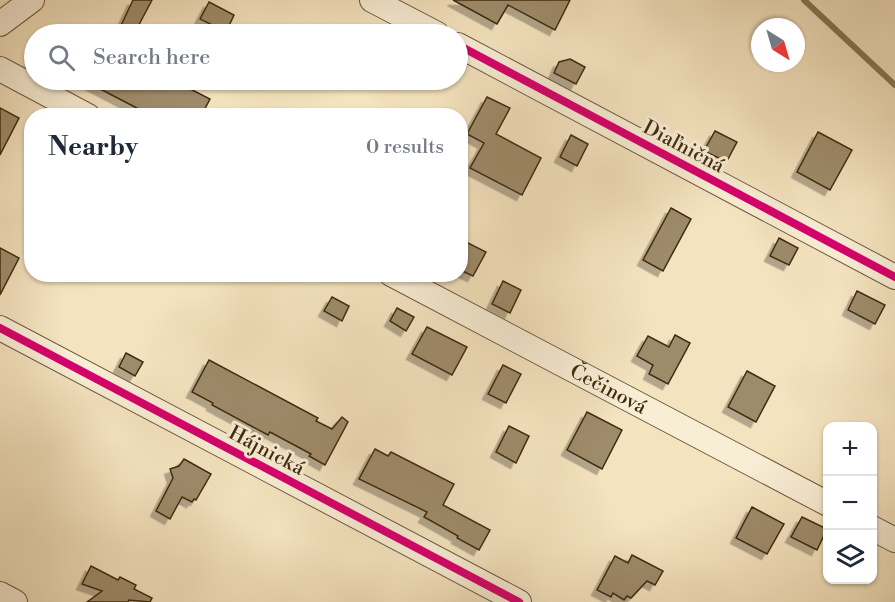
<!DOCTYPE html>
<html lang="en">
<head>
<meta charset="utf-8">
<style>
  :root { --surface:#fff; --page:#f2f2f3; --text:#1f2937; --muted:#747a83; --line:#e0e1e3 }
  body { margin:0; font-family:"Libre Bodoni",serif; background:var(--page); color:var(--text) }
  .controls { position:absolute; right:18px; bottom:18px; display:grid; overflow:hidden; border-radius:12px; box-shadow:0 2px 4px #0004 }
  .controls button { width:54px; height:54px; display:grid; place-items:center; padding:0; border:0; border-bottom:2px solid var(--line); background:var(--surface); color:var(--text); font:30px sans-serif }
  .compass { position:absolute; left:751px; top:18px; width:54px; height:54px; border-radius:50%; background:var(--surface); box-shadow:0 2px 4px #0004; rotate:143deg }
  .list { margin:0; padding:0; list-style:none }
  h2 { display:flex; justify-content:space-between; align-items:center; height:78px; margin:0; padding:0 24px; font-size:26px }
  h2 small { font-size:20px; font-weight:400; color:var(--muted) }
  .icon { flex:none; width:33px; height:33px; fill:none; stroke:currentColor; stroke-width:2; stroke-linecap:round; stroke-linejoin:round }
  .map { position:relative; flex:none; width:895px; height:602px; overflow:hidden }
  .search { position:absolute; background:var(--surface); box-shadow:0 2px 4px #0004; left:24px; top:24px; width:444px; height:66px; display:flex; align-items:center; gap:15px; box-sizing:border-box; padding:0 21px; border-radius:33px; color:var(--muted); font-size:22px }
  .panel { position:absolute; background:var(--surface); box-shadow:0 2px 4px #0004; left:24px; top:108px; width:444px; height:174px; border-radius:24px }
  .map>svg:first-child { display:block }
</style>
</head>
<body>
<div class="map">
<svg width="895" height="602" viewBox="0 0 895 602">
  <defs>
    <filter id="shadow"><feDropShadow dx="-5.5" dy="5.5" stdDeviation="0" flood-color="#0004"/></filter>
  </defs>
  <rect width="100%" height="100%" fill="#f4e3bf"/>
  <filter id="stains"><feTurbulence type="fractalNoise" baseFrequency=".00333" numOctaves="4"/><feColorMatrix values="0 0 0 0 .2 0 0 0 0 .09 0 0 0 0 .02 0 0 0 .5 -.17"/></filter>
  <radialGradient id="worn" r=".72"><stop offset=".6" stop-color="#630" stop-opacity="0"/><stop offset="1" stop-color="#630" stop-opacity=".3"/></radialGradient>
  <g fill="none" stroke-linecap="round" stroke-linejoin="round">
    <path stroke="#877556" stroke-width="6" d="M804,0l91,85"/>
  </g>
  <g fill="#9e8b6b" stroke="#402c10" stroke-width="1.5" filter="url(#shadow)">
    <path d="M133,0h19l-18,34h-17z"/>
    <path d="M453,0h117l-15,30 -47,-25 -11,19z"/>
    <path d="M209,2l25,13 -8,17 -26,-13z"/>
    <path d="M570,59l15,8 -9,17 -22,-11 5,-11z"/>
    <path d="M83,80h90l37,19 -9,17h-49z"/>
    <path d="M487,97l23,11 -14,26 45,24 -19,37 -52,-27 14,-25 -17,-9z"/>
    <path d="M0,108l19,10 -19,37z"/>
    <path d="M715,131l22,11 -9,17 -4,-2 -1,3 -19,-9z"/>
    <path d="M818,132l34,18 -22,40 -33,-18z"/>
    <path d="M571,135l17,9 -11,22 -17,-9z"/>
    <path d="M671,208l20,11 -28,52 -20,-11z"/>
    <path d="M779,238l19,10 -9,17 -19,-9z"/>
    <path d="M460,239l26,13 -13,24 -13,-6z"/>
    <path d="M0,248l19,10 -19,37z"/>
    <path d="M503,281l18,9 -11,23 -18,-9z"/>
    <path d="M857,291l28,14 -10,19 -27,-14z"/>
    <path d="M332,297l17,9 -7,15 -18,-10z"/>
    <path d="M397,308l17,9 -8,14 -16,-10z"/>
    <path d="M427,327l40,20 -15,28 -40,-21z"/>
    <path d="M675,335l15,8 -22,41 -19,-10 4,-9 -16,-9 11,-20 21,11z"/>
    <path d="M126,353l17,9 -8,14 -16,-9z"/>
    <path d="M209,360l109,58 -2,3 16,8 10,-12 6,5 -23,43 -16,-9 2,-2 -41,-22 -2,3 -56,-30 1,-2 -21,-11z"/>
    <path d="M503,365l18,9 -15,29 -18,-9z"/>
    <path d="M747,371l28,15 -19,36 -28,-15z"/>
    <path d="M587,412l35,18 -20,39 -35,-19z"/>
    <path d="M509,426l20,10 -13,27 -20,-11z"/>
    <path d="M375,449l13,7 3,-4 63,32 -11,21 47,25 -11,20 -22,-12 1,-2 -34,-19 3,-5 -68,-33z"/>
    <path d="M184,459l27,15 -15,26 -2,-1 -2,3 -10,-5 -12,22 -14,-8 17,-33 -3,-9 9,-3z"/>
    <path d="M752,507l32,17 -17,30 -31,-16z"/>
    <path d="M802,517l25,12 -10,21 -26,-13z"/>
    <path d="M632,555l31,16 -8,14 -8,-4 -16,17 -4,-2 -3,4 -11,-7 -2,4 -14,-7 18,-34 13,7z"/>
    <path d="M91,566l27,14 2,-3 16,8 -2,4 18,9 -2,4 -21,-2 -1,2h-41l15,-11 -20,-7z"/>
  </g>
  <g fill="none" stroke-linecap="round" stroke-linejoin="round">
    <g stroke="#6d5a3c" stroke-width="26">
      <g id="minor">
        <path d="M372,0l65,34"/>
        <path d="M0,24l32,-24"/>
        <path d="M458,45l437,232"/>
        <path d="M0,69l88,47"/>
        <path id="s1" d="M391,274l437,230"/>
        <path d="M0,328l519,274"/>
        <path d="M872,528l23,12"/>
        <path d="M0,594l15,8"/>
      </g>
    </g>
    <use href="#minor" stroke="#f8edd5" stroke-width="24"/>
    <g stroke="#f8edd5" stroke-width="11">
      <g id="cycleway">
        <path d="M458,45l437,232"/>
        <path d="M0,328l519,274"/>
      </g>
    </g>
    <use href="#cycleway" stroke="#d6006c" stroke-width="8"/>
  </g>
  <g text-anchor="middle" stroke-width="6" stroke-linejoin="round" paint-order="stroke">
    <g font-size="20" fill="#402c10" stroke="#f8edd5">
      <text transform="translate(684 146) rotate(28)" y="7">Diaľničná</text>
      <text dy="7" stroke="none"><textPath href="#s1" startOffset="246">Čečinová</textPath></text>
      <text transform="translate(267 450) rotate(28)" y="7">Hájnická</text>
    </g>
  </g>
  <rect width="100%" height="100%" filter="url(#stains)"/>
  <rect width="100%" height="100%" fill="url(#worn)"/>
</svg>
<div class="controls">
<button>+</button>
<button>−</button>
<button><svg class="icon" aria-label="layers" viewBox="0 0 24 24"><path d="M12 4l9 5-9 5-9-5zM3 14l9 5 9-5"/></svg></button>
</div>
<svg class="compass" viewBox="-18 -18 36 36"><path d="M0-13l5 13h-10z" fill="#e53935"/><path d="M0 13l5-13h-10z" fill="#747a83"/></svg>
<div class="search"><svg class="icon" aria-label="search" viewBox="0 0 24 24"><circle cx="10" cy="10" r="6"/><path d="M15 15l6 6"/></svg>Search here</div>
<section class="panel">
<h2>Nearby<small>0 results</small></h2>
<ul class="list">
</ul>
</section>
</div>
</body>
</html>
